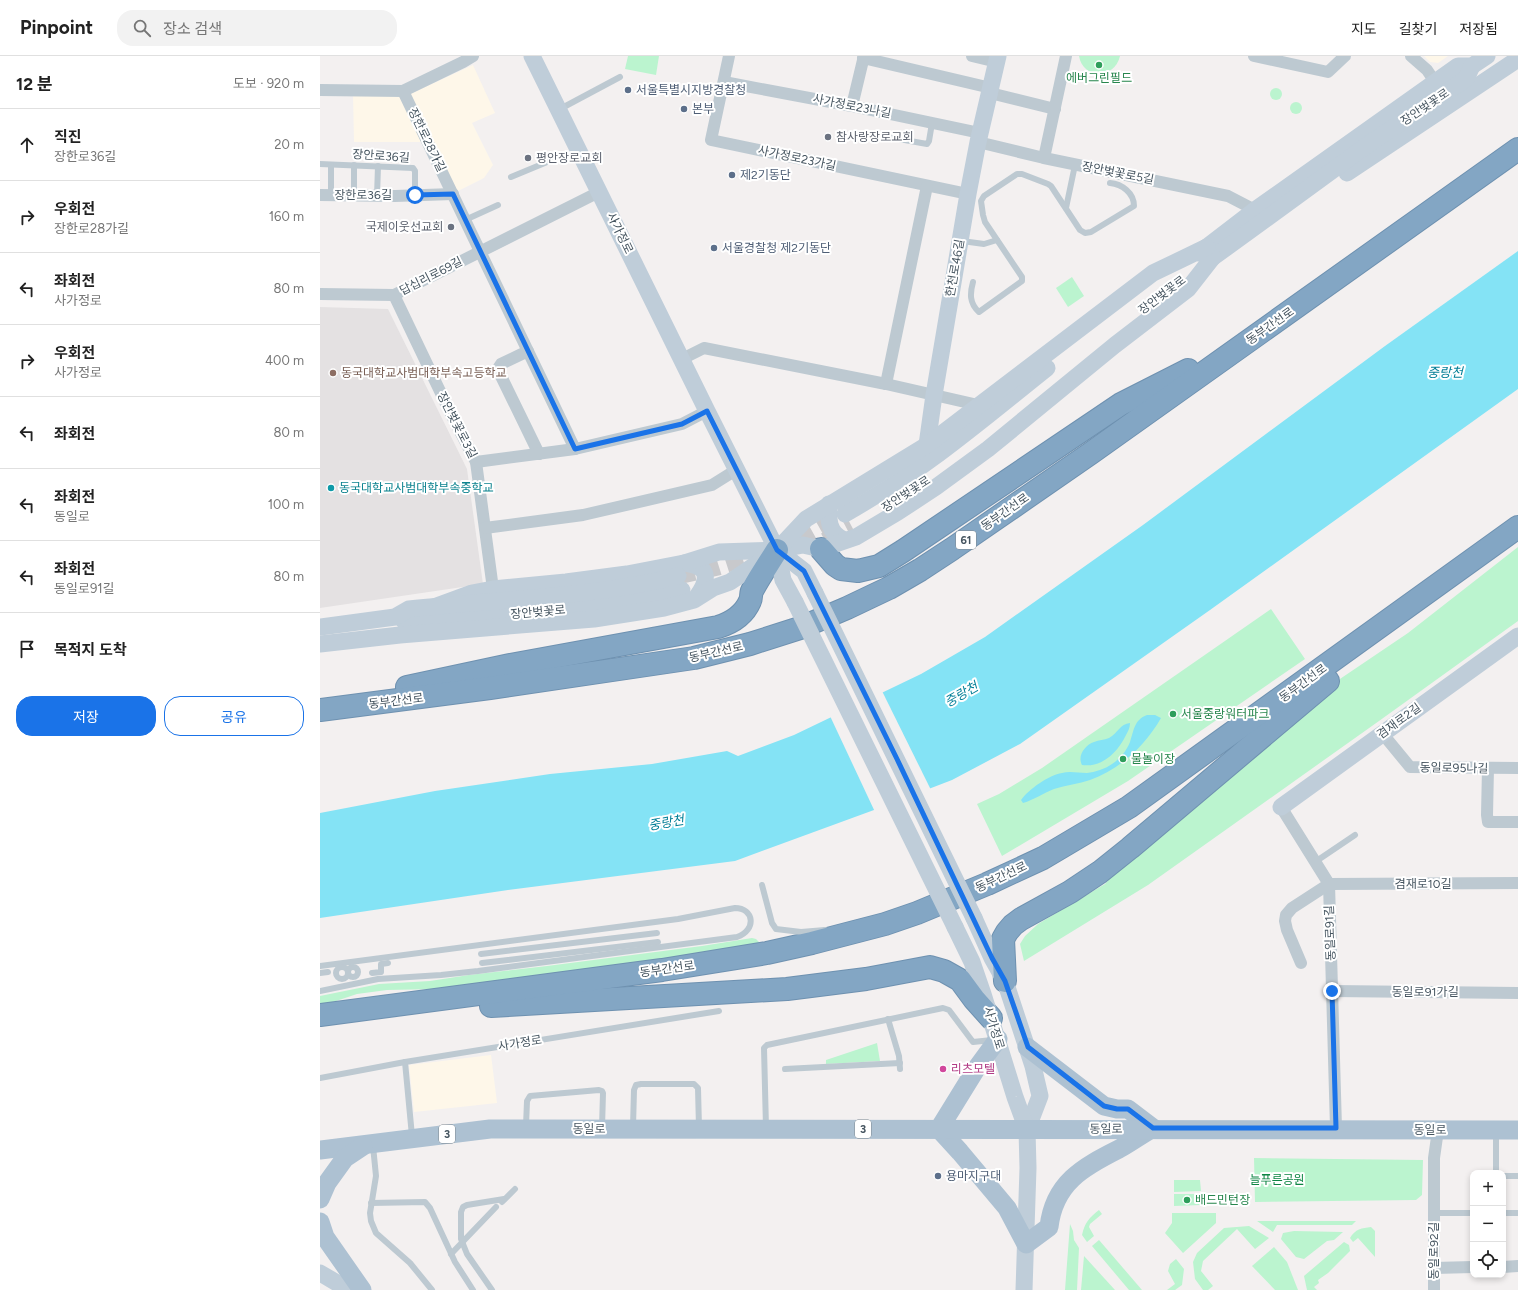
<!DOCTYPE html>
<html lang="ko">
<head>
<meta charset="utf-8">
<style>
  :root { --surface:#fff; --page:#f2f2f2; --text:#222; --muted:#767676; --line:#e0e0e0; --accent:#1a73e8 }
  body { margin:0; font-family:Figtree,"Noto Sans KR",sans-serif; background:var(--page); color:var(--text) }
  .controls { position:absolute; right:12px; bottom:12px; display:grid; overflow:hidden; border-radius:8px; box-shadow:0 2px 6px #0003 }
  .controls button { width:36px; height:36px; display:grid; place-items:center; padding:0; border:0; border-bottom:1px solid var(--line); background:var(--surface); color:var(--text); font:20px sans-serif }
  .stop { position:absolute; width:12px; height:12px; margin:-9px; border:3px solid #1a73e8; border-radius:50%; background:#fff }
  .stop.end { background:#1a73e8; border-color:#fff; box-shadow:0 1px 4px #0008 }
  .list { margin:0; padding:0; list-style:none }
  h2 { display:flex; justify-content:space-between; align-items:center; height:52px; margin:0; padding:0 16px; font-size:17px }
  h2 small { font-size:13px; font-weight:400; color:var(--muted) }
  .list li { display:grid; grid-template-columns:26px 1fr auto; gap:12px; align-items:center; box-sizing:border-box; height:72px; padding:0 16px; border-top:1px solid var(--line) }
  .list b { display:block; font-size:15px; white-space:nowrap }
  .list p { margin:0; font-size:13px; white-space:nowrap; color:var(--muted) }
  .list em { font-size:13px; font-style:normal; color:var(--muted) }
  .actions { display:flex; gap:8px; padding:12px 16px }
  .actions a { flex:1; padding:9px 0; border:1px solid var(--accent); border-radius:16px; text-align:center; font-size:14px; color:var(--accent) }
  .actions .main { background:var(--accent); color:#fff }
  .icon { flex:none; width:22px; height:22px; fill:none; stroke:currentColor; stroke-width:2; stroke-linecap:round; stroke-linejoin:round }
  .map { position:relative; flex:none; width:1198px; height:1234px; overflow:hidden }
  header { display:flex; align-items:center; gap:24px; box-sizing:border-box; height:56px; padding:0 20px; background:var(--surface); border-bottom:1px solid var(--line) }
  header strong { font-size:19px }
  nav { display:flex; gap:22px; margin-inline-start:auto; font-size:14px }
  .search { width:280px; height:36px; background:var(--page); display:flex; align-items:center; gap:10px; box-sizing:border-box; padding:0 14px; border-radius:16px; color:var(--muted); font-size:15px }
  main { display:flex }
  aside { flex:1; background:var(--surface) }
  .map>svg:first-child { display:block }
</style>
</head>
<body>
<header>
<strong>Pinpoint</strong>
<div class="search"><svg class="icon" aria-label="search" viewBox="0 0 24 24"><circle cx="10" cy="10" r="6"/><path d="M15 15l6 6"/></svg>장소 검색</div>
<nav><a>지도</a><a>길찾기</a><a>저장됨</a></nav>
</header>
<main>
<aside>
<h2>12 분<small>도보 · 920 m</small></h2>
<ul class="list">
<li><svg class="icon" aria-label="ahead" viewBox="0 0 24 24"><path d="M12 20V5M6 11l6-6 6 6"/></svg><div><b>직진</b><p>장한로36길</p></div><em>20 m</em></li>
<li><svg class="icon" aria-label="right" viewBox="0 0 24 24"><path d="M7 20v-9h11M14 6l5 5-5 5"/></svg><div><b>우회전</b><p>장한로28가길</p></div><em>160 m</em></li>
<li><svg class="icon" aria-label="left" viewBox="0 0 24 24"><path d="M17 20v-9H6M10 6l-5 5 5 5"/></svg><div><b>좌회전</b><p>사가정로</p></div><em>80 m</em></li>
<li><svg class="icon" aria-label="right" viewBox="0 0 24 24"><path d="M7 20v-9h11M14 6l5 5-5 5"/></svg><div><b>우회전</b><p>사가정로</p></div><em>400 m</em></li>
<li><svg class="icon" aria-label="left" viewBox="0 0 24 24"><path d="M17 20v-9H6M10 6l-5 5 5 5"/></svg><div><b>좌회전</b></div><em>80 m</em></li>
<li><svg class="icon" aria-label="left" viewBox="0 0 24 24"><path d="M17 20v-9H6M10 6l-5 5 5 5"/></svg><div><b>좌회전</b><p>동일로</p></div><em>100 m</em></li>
<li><svg class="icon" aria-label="left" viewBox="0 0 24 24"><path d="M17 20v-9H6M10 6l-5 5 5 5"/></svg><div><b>좌회전</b><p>동일로91길</p></div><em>80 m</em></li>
<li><svg class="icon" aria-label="arrive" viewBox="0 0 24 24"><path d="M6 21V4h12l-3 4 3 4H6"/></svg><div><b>목적지 도착</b></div></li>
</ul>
<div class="actions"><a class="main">저장</a><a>공유</a></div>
</aside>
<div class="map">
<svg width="1198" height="1234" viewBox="0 0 1198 1234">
  <rect width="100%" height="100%" fill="#f3f0f0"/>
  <g fill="#fef7e9">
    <path d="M1104,0h24l-10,7 -8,-1z"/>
    <path d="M153,9l22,48 -23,10 21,42 -9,13 -26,13 -11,-1 -23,-48h-70l-1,-48 55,1z"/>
    <path d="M171,999l6,48 -83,9 -5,-47z"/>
  </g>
  <path fill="#e4e1e2" d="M0,251l68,2 79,160 16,115 -163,24z"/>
  <g fill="#bbf4cf">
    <path d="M308,0h31l-3,19 -31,-6z"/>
    <path d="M759,0h41c-5,23 -37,24 -41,0z"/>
    <circle cx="956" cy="38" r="6"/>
    <circle cx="976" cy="52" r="6"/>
    <path d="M752,221l12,19 -16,11 -12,-19z"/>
    <path d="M1198,491v74l-139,100 -231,164 -124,76 -4,-17 5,-8 13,-12 67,-40 12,-14 214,-185 77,-52z"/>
    <path d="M951,553l34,50 -177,122 -126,75 -25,-52 22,-10 43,-26z"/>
    <path d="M432,882l4,1 6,6 -36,6 -290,38 -49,1 -30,4 -30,10 -7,2v-10l59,-12 51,-3 39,-6 78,-9 155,-20z"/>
    <path d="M557,987l3,18 -54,3v-4z"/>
    <path d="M934,1102l169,2 -1,35 -6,5 -161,2z"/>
    <path d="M854,1124h26l1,11 -27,1z"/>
    <path d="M854,1138h27v11l-27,1z"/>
    <path d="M779,1154l3,4 -12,10 -1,3 5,9 -7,6 -5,-7c3,-13 7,-17 17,-25z"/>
    <path d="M852,1157h44v10l-33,30 -18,-20 7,-10z"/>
    <path d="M937,1165h99l-4,4h-75l-4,7z"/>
    <path d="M750,1168l3,7 1,9 5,8 -2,42h-12z"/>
    <path d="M929,1170l20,12 -14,11 -18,-20 -34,32 -2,10 12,15 -5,4h-5l-8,-11 -2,-17 4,-9 27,-25z"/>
    <path d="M1051,1171l4,4v26l-17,-19 -5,4 -3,-4c5,-9 12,-10 21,-11z"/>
    <path d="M974,1175l49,1 -9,8 -7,1 -23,18 -8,-2 -15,-18 2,-6z"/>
    <path d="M779,1184l43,50h-13l-37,-44z"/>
    <path d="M1024,1186l5,3 1,6 -22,22 -10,7 1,3 -5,4 3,3h-10l-3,-14z"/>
    <path d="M954,1191l13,15 11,28h-23l-23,-24z"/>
    <path d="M764,1200l31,34h-34z"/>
    <path d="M856,1203l8,10 -2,16 -7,5h-8l8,-6 -7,-13 2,-7z"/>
  </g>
  <g fill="#84e3f5">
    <path d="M1198,195v138l-308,221 -190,134 -68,36 -78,30 -139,51 -227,29 -188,28v-105l115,-22 115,-17 102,-10 75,-13 11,5 56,-21 127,-61 64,-37 158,-112 242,-179z"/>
    <path d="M827,659h8l6,3c-16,28 -41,51 -71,62 -11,4 -24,5 -36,9 -11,4 -20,11 -31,14l-2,-3c8,-11 28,-25 41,-27 8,-2 16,0 25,0 8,-1 18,-4 25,-9 8,-5 15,-14 18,-22 4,-12 4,-22 17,-27z"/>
    <path d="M810,667c0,5 -2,8 -4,12 -8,17 -24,33 -44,30 -5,-9 3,-20 12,-23 5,-2 10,-2 15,-4 9,-5 11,-14 21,-15z"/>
  </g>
  <path fill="#f3f0f0" d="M562,635l49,99 -56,22 -45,-96z"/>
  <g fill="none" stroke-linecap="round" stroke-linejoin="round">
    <g stroke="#c8c9cc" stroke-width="17" stroke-dasharray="17 8" stroke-linecap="butt">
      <path d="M505,485l27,-14"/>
      <path d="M358,520l40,-9 44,-14 43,-17 36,-20"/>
    </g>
    <g stroke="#6e91b0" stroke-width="24">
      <g id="highway">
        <path d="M501,493l14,16 6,4 17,2 21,-5 24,-15 218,-147 67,-34"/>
        <path d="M87,631l103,-22 208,-38c13,-4 26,-12 32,-26 2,-4 0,-8 3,-12 7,-13 16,-26 24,-39"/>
        <path d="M0,654l170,-22 204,-30 56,-14 50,-16 47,-20 42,-20 31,-18 32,-21 139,-96 427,-304"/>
        <path d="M685,925l-2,-42 4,-7 6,-7 8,-6 49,-27 30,-20 30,-24 198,-167"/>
        <path d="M171,950l296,-17 79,-10 64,-12 14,4 16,9 14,19 17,19"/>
        <path d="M0,959l342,-45 105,-17 45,-10 73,-19 32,-11 70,-29 56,-26 86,-51 389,-280"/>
      </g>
    </g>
    <g stroke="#bdc9d1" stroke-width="6">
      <path d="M240,53l60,-32"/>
      <path d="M568,81l39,7 2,-3 3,-18"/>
      <path d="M0,108l93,4 2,3v24"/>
      <path d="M11,109v30"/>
      <path d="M34,109v31"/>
      <path d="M191,121l41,-17"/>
      <path d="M57,140l1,-30"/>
      <path d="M746,152l9,-43"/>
      <path d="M145,164l33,-15"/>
      <path d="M642,185l22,3 13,-4"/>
      <path d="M653,226c-3,11 -4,21 6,30l43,-31v-4l-37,-55 -2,-7 -2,-14 3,-5 33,-22h5l26,10 3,2 29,44 5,3 6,-1 43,-26c0,-13 -12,-22 -24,-23"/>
      <path d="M995,806l40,-27"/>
      <path d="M442,829l10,38 4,6 25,3 24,-2"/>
      <path d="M161,898l176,-21"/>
      <path d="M162,907l176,-21"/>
      <path d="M0,910l358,-47 57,-11c19,0 22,22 2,29l-259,34 -37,4 -63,4 -58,12"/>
      <circle cx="33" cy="916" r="5"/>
      <circle cx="22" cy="917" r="6"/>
      <path d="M0,917l8,-1"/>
      <path d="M52,917l9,-1v-8l7,-1"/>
      <path d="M568,963l11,37 1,13"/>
      <path d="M85,1006l7,74"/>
      <path d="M465,1013l115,-6"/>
      <path d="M0,1022l85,-16 314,-51"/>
      <path d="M206,1070l1,-25 3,-5 69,-6 3,1 1,2 -1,35"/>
      <path d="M313,1071l1,-37 2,-5 5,-1h53l4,4 1,40"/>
      <path d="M446,1072l-2,-80 3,-3 176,-37 6,2 24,32 19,-2"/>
      <path d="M1176,1075v42"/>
      <path d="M53,1090l3,30 -6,37 1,8 5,12 34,30 22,27"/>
      <path d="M1183,1120h15"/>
      <path d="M182,1146l13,-13"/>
      <path d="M51,1147l54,-1 5,6 25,54 18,28"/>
      <path d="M1114,1157h39"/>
      <path d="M1183,1157h15"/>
      <path d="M172,1234l-25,-36 -6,-15v-27l2,-5 4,-2 37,-6"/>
    </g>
    <g stroke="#bdc9d1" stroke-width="12">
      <path d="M409,0l-18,84 257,54"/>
      <path d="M652,0l25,6"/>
      <path d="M934,0l74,16 17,-16"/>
      <path d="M1091,0l16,14 8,12"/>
      <path d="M543,2l128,30"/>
      <path d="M404,26l128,24 128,27"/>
      <path d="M0,34l83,1 60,-29 10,-6"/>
      <path d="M83,35l172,358"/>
      <path d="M670,37l65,16"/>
      <path d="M532,50l12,-50"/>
      <path d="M658,86l66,16 184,38 27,14"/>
      <path d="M724,102l22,-102"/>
      <path d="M0,139l75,1 58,-2"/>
      <path d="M0,238l74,1 205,-103"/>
      <path d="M74,239l55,115 27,52 17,127"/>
      <path d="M208,295l-27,13 -2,3 1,7 39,80"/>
      <path d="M362,303l22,-11 182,36 92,21"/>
      <path d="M566,328l41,-198"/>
      <path d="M156,406l99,-13 107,-25 25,-13"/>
      <path d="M165,472l98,-13 129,-30 24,-15"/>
      <path d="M1062,677l28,34 108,1"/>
      <path d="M1168,712l-1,47 1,7h30"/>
      <path d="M961,751l48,77 7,244"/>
      <path d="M981,907l-14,-33 -2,-9 1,-6 6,-7 37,-24 189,-1"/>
      <path d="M1012,935l186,2"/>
      <path d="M1183,1211l15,-1"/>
      <path d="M1114,1212l39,-1"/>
      <path d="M1114,1234v-132l4,-28"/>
    </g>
    <g stroke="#bfcdd9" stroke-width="17">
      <path d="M212,0l175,355 70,139 6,30 12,22"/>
      <path d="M1027,117l171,-114"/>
      <path d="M879,197l56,-43 203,-144h14l15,-10"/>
      <path d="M888,205l158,-115 100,-67 6,-13"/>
      <path d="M607,389l7,-50 34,-201 10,-52 20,-86"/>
      <path d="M509,448c-1,15 -1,29 15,36"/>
      <path d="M525,458c29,-17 58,-34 85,-54 40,-29 78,-61 117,-92"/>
      <path d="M457,494l27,21 11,22"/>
      <path d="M364,507c26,3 26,16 12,35"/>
      <path d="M114,551l38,-14 21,-4 73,-7 61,-8 57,-11 35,-11 58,-2 26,-5 18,4 35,-12 42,-25 38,-25 52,-38 127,-104 73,-56 25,-32"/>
      <path d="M242,555l52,-7 68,-14"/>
      <path d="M84,565l7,2 102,-8"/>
      <path d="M0,571l75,-10 14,-8c90,-10 181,-11 269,-33"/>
      <path d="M0,588l80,-9 194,-16 70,-11 30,-8 19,-12 17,-6 47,-32 29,-31 121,-74 226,-172 54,-26"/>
      <path d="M961,751l237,-171"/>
      <path d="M654,862l18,40 13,23 28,85 7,30 -13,34"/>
      <path d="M635,871l17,35 11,32 32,103 12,33 1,38 -4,122"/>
      <path d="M0,1217l29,17"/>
    </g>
    <g stroke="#adc1d2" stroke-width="19">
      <path d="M678,983l-22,30 -37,60 21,23 47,56 19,36 23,-17c5,-44 34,-60 70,-78 11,-6 22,-14 34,-21l-25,-19h-11l-13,-3 -77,-59"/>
      <path d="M0,1094l170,-21 1028,1"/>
      <path d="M0,1143l7,-16 18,-25 18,-12"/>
      <path d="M0,1166l5,15 37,53"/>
    </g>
    <use href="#highway" stroke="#83a6c4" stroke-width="22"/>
    <path stroke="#bdc9d1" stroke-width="6" d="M131,1198l45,-47"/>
    <g stroke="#bfcdd9" stroke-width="17">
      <path d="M495,537l159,325"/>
      <path d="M475,546l160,325"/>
    </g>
  </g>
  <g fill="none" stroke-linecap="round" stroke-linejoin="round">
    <path stroke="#1a73e8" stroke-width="5" d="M95,139l38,-1 122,255 107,-25 25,-13 70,139 27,21 93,188 95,199 13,23 23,66 76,59 13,3h11l25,19h183l-4,-137"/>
  </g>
  <g fill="#2e9e5b" stroke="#fff" stroke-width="1.5">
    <circle cx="779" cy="9" r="4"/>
    <circle cx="853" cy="658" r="4"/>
    <circle cx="803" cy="703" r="4"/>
    <circle cx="867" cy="1144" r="4"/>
  </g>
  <g fill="#5c6f8a" stroke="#fff" stroke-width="1.5">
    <circle cx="308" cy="34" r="4"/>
    <circle cx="364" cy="53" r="4"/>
    <circle cx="412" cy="119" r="4"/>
    <circle cx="394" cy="192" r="4"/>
    <circle cx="618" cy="1120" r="4"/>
  </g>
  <g fill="#6b7280" stroke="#fff" stroke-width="1.5">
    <circle cx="508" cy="81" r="4"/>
    <circle cx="208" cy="102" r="4"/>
    <circle cx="131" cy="171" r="4"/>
  </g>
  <circle fill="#8d6e63" stroke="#fff" stroke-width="1.5" cx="13" cy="317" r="4"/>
  <circle fill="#0f9aa8" stroke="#fff" stroke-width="1.5" cx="11" cy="432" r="4"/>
  <circle fill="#d1479c" stroke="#fff" stroke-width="1.5" cx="623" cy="1013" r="4"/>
  <g text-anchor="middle" stroke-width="4" stroke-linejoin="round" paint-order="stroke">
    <g fill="#fff" stroke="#7e8890" stroke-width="1">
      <rect x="636" y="475" width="20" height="18" rx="3"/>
      <rect x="535" y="1064" width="16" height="18" rx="3"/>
      <rect x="119" y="1069" width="16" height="18" rx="3"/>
    </g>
    <g font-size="11" font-weight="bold" fill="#465560">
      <text x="646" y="488">61</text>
      <text x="543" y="1077">3</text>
      <text x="127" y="1082">3</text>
    </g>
    <g font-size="12" fill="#27864d" stroke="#fff" text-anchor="start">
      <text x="779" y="26" text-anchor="middle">에버그린필드</text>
      <text x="861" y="662">서울중랑워터파크</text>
      <text x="811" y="707">물놀이장</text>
      <text x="875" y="1148">배드민턴장</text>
    </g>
    <g font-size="12" fill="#4e5e75" stroke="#fff" text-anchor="start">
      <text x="316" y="38">서울특별시지방경찰청</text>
      <text x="372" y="57">본부</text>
      <text x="420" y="123">제2기동단</text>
      <text x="402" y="196">서울경찰청 제2기동단</text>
      <text x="626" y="1124">용마지구대</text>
    </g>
    <g font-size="12" fill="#465560" stroke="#fff">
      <text transform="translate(532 50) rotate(11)" y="4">사가정로23나길</text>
      <text transform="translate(1105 51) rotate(-34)" y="4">장안벚꽃로</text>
      <text transform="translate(107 84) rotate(64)" y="4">장한로28가길</text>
      <text transform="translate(61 100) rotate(4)" y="4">장안로36길</text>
      <text transform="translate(477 102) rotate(12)" y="4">사가정로23가길</text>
      <text transform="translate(798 117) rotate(11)" y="4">장안벚꽃로5길</text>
      <text x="43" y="143">장한로36길</text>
      <text transform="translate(300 177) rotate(64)" y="4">사가정로</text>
      <text transform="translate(635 212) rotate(-80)" y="4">한천로46길</text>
      <text transform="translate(111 220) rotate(-27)" y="4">답십리로69길</text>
      <text transform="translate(842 239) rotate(-37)" y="4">장안벚꽃로</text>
      <text transform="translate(950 270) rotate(-35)" y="4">동부간선로</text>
      <text transform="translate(137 369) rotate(63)" y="4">장안벚꽃로3길</text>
      <text transform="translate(586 438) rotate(-33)" y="4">장안벚꽃로</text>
      <text transform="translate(685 456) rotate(-35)" y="4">동부간선로</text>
      <text transform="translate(218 556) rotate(-5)" y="4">장안벚꽃로</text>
      <text transform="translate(396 596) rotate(-13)" y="4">동부간선로</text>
      <text transform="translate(983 627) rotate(-36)" y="4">동부간선로</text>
      <text transform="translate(76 645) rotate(-7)" y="4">동부간선로</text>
      <text transform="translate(1079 665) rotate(-36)" y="4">겸재로2길</text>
      <text transform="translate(1134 712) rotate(1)" y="4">동일로95나길</text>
      <text transform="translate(681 821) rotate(-25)" y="4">동부간선로</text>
      <text x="1103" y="832">겸재로10길</text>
      <text transform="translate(1010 877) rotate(-92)" y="4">동일로91길</text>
      <text transform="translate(347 913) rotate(-8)" y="4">동부간선로</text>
      <text x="1105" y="940">동일로91가길</text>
      <text transform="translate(674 972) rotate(73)" y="4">사가정로</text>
      <text transform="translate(200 987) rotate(-9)" y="4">사가정로</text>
      <text x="269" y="1077">동일로</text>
      <text transform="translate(786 1073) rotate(-1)" y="4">동일로</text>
      <text x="1110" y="1078">동일로</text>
      <text transform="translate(1114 1195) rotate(-90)" y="4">동일로92길</text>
    </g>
    <g font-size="12" fill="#5b616d" stroke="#fff" text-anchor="start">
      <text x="516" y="85">참사랑장로교회</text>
      <text x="216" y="106">평안장로교회</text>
      <text x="123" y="175" text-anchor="end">국제이웃선교회</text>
    </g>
    <g font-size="12" fill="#785e54" stroke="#fff" text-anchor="start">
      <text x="21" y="321">동국대학교사범대학부속고등학교</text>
    </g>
    <g font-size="12" fill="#0d838f" stroke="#fff" text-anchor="start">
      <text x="19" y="436">동국대학교사범대학부속중학교</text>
    </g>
    <g font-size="12" fill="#b23c85" stroke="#fff" text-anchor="start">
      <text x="631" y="1017">리츠모텔</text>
    </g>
    <g font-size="12" fill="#0e8544" stroke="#fff">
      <text x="957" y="1128">늘푸른공원</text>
    </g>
    <g font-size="13" font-style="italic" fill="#037f97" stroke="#fff">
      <text x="1125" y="321">중랑천</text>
      <text transform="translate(641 638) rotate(-30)" y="5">중랑천</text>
      <text transform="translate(346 766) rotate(-10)" y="5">중랑천</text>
    </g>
  </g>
</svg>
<div class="controls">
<button>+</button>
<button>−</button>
<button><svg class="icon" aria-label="locate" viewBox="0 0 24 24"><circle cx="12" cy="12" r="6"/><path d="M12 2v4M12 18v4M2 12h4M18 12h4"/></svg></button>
</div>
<div class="stop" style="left:95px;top:139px"></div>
<div class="stop end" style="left:1012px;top:935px"></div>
</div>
</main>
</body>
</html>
